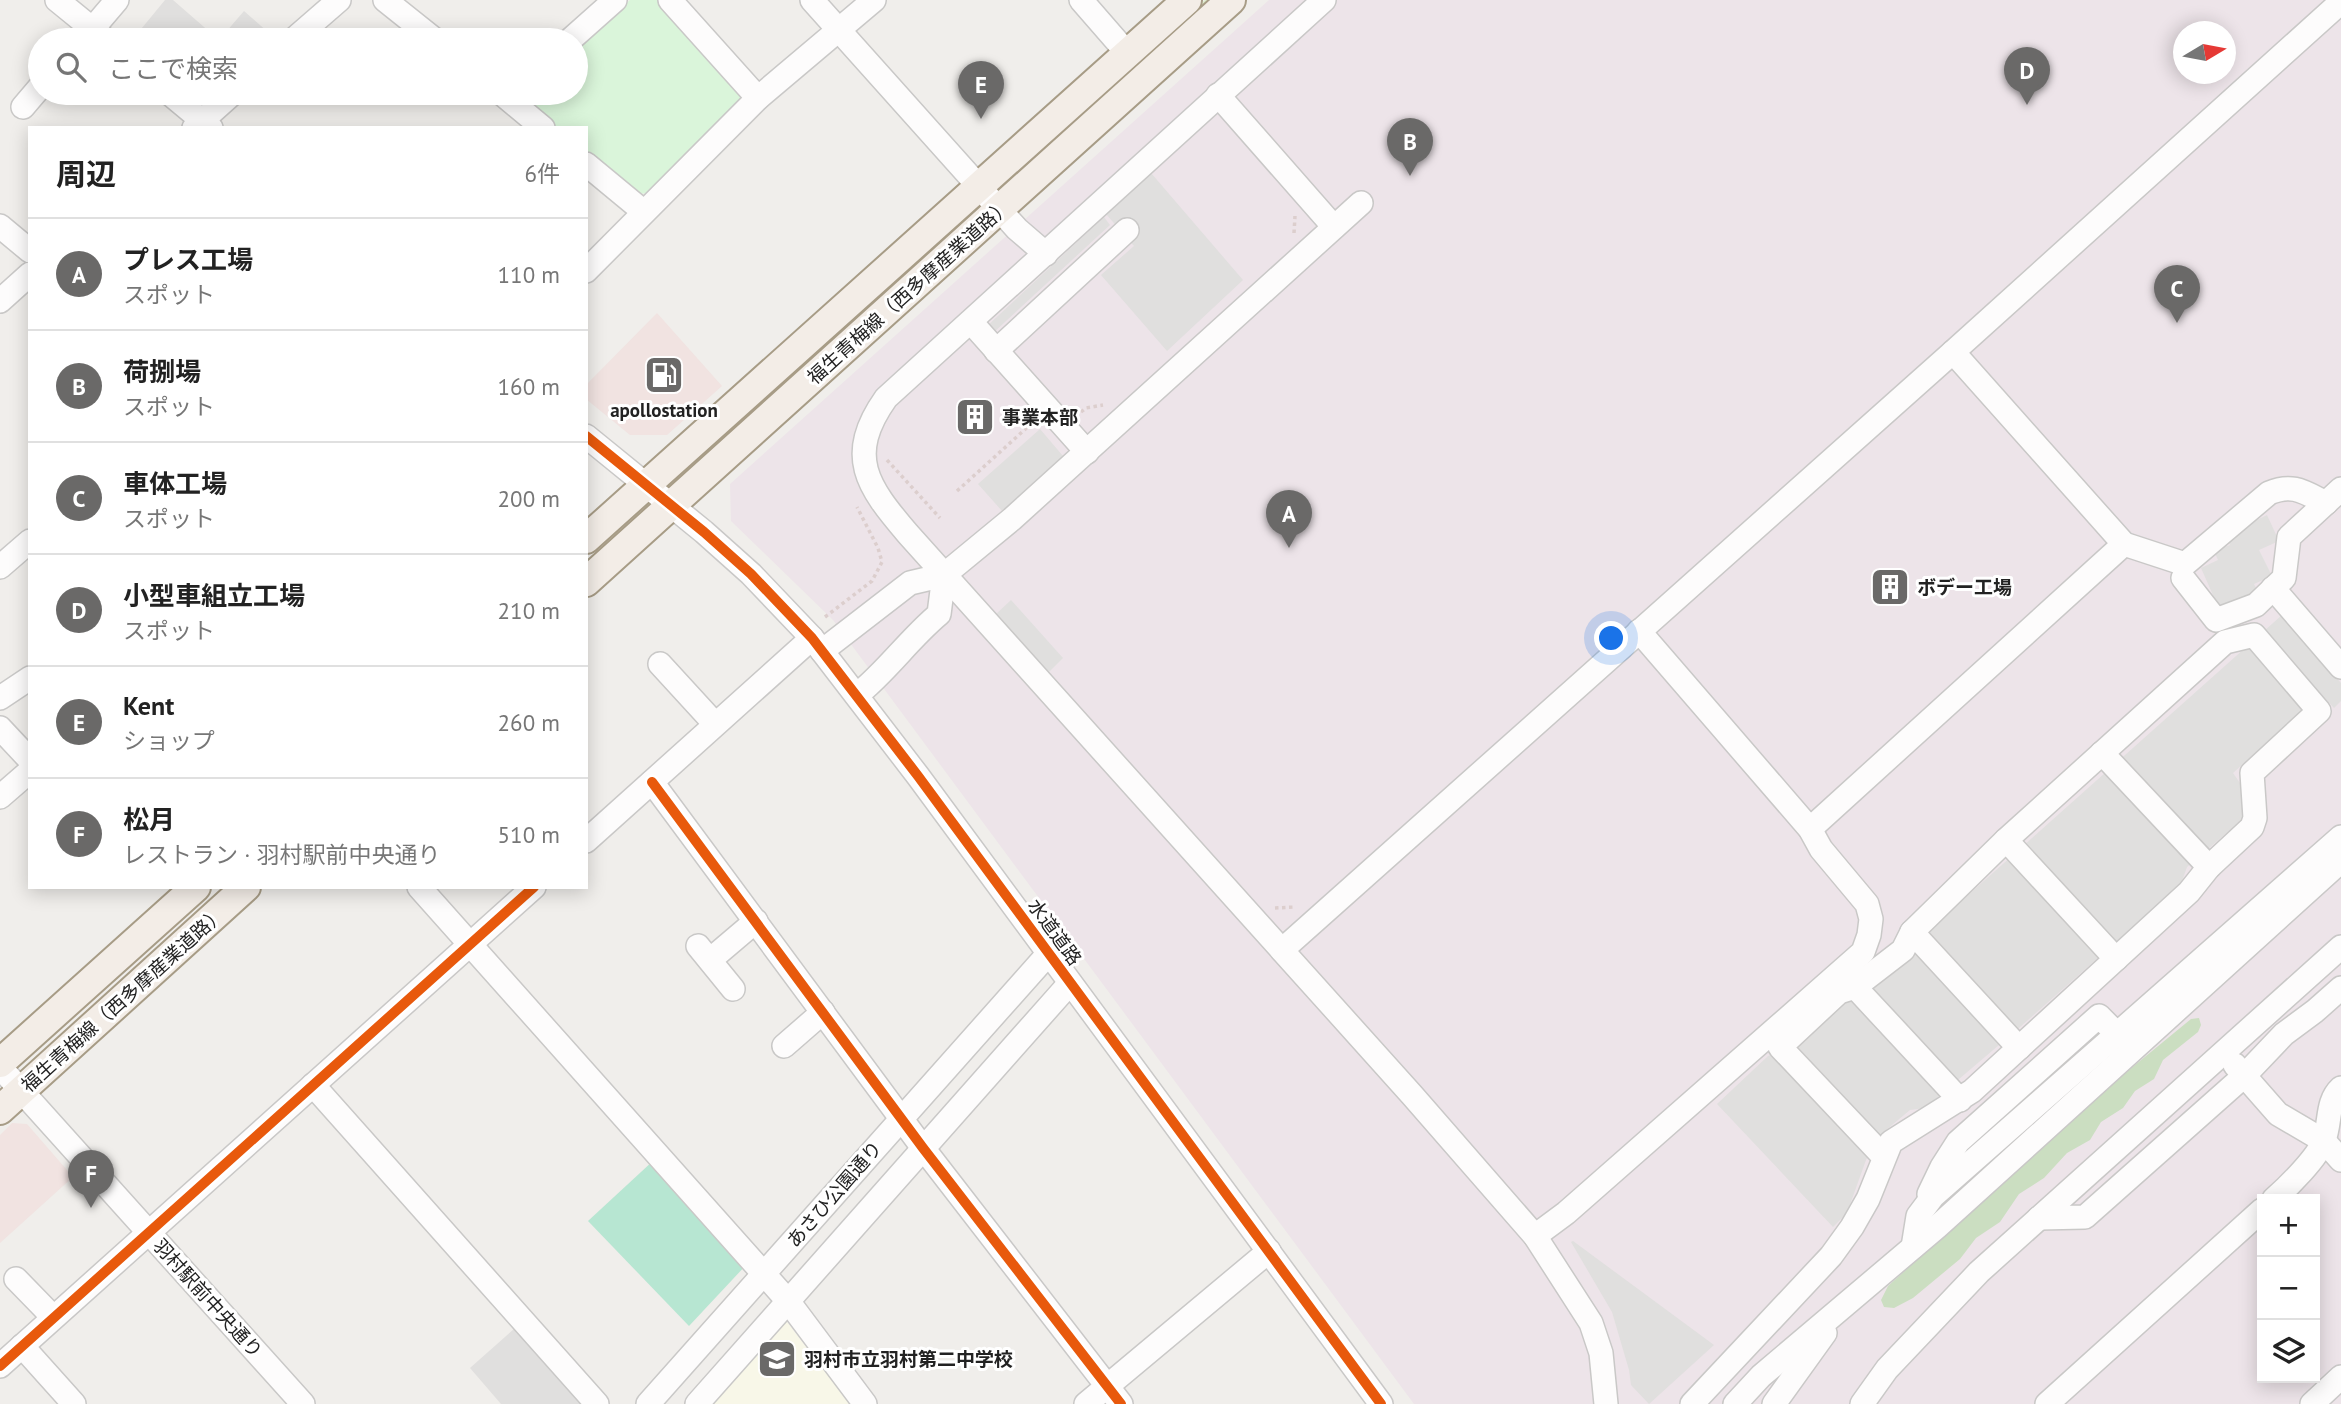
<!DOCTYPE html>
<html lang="ja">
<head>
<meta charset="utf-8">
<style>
  :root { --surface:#fff; --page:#f6f6f6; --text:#222; --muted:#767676; --line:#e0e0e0; --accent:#6a6968 }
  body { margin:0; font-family:"PT Sans","Noto Sans JP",sans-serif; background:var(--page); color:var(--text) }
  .controls { position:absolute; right:21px; bottom:21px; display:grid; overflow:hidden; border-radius:0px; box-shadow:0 4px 18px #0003 }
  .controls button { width:63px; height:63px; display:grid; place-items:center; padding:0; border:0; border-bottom:2px solid var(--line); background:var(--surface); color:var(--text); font:35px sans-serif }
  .compass { position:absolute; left:2173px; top:21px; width:63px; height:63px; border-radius:50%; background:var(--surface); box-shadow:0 4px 18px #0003; rotate:80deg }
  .you { position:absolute; left:1612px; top:639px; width:24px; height:24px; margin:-18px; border:5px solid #fff; border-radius:50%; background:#1a73e8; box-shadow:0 0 0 10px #1a73e833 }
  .badge { display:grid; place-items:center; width:46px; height:46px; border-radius:50%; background:var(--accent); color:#fff; font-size:23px; font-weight:700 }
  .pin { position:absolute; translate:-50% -58px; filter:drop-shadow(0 2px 4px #0008) }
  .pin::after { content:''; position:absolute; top:37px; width:24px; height:21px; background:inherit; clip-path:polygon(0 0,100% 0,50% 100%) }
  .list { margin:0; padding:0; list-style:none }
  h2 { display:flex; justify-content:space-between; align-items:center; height:91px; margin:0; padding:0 28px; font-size:30px }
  h2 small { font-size:23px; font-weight:400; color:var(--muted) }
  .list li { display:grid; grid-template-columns:46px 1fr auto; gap:21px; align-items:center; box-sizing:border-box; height:112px; padding:0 28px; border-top:2px solid var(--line) }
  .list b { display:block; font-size:26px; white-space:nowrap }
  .list p { margin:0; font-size:23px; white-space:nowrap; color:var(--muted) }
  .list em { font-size:23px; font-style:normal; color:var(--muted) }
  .icon { flex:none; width:38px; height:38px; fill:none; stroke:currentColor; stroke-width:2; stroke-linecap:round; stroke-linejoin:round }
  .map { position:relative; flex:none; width:2341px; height:1404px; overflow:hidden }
  .search { position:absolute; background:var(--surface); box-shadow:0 4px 18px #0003; left:28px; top:28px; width:560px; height:77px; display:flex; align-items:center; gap:18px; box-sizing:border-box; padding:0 24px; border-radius:38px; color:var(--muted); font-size:26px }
  .panel { position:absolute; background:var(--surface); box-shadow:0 4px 18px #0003; left:28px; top:126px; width:560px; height:763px; border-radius:0px }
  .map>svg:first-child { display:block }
</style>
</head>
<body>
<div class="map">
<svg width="2341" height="1404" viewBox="0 0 2341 1404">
  <rect width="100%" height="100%" fill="#f0eeeb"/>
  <g fill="#f1e3e1">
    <path d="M657,313l65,73 -55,49h-37l-44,-36v-14z"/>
    <path d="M12,1123l15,1 46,53 -73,66v-108z"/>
  </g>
  <path fill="#ede4e9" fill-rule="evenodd" d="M1269,0h1072v1404h-927l-581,-784 -102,-99 -1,-37zM2184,32h42v42h-42zM2262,1199h53v179h-53z"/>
  <path fill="#f8f7e8" d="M780,1313l70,91h-150z"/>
  <g fill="#ddeccb">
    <path d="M1205,0h10l-191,170 -2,-2v-3z"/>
    <path d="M954,226l2,4 -133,120 -44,35 -83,73z"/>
  </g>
  <path fill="#cbdec1" d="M2199,1018l2,7 -3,7 -35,28 -9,19 -19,12 -12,17 -22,14 -11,18 -23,13 -23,25 -25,16 -19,28 -24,16 -16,21 -47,39 -19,10 -10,-1 -3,-7 7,-14 230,-207 73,-60z"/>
  <path fill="#daf5da" d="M630,0h32l80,90 -1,9 -93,94 -10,1 -52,-43v-23h-28l-31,-26 -1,-9h50v-45z"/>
  <path fill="#b7e6d2" d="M654,1160l93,104 -58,62 -101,-105z"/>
  <g fill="#e0dfde">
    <path d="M165,0h8l46,40 25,-29 33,29h-133l-7,-6z"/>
    <path d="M1151,173l92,107 -76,71 -66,-76 33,-29 -28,-32z"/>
    <path d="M1104,217l6,8 -118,109 -6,-7z"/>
    <path d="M1040,429l23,27 -61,55 -24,-27z"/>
    <path d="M2267,515l12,26 -20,9 13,26 -18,8 5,10 -39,17 -19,-43 17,-8 -4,-9 16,-6 -4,-10z"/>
    <path d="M1011,600l52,58 -15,15 -53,-58z"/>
    <path d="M2282,615l59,68v18l-7,7 -13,-14 -88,79 7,10 4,35 -57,49 -6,17 -162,144 -94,80 -15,2 -30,25 -14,25 -19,53 -14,14 -116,-123 51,-48 28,-12 50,-46 84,-69z"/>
    <path d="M1573,1241l141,104 -65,59 -18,-19 -2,-15 -17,-58 -41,-70z"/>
    <path d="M515,1328l66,76h-80l-31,-36z"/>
  </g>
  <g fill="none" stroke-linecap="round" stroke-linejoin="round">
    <g stroke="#c9c8c7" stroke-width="26">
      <g id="minor">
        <path d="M57,0l49,40"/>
        <path d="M385,0l50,40"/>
        <path d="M670,0l88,98"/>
        <path d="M812,0l205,229 29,25"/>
        <path d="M1081,0l47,54"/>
        <path d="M1324,0l-438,398c-41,58 -19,88 22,136l504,561 123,141 56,87 10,30 5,51"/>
        <path d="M83,40l34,-40"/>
        <path d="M293,40l46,-40"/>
        <path d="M570,40l45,-40"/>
        <path d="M169,93l42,35"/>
        <path d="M501,93l42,35"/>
        <path d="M1218,95l116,132"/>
        <path d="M23,107l17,-20"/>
        <path d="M194,128l39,-35"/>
        <path d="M586,164l58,48"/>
        <path d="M0,226l30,25"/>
        <path d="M586,271l172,-173 116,-98"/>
        <path d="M0,301l30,-27"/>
        <path d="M971,322l116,130"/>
        <path d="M996,351l131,-121"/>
        <path d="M1953,352l171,192 61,20 84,-71c24,-10 35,-1 57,10"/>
        <path d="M586,436l118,96 47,42 61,64 106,138 463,628"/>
        <path d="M0,567l30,-26"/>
        <path d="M2183,578l33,42 40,-15 28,-27 5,-41 52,-48"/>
        <path d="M2273,588l68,79"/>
        <path d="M822,651l88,-68 34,-8 68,-56 349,-316"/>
        <path d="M660,664l55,60"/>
        <path d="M857,695c31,-25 52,-56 82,-81l5,-39"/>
        <path d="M0,698l30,-20"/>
        <path d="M0,728l30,32"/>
        <path d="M2102,753l107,114"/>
        <path d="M652,782l271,366 198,256"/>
        <path d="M0,797l30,-26"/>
        <path d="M1810,829l314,-285"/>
        <path d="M2006,840l110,119"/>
        <path d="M586,841l226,-203"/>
        <path d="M419,887l369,414 77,103"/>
        <path d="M1912,932l107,116"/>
        <path d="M698,946l35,43"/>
        <path d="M1282,950l671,-598 388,-350"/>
        <path d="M710,960l46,-39"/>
        <path d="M1855,987l105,113"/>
        <path d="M784,1046l39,-34"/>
        <path d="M2235,1065l43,49 46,27 17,19"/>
        <path d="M0,1067l303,337"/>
        <path d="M313,1085l284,319"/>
        <path d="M1929,1194l13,-27 16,-25 141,-126 18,18"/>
        <path d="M2274,1199c14,-12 44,-42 50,-59 7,-18 2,-38 17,-52"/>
        <path d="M2039,1218l46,-1 159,-141 40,-42 31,-23 26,-23"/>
        <path d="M1535,1236l31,-23 297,-261 6,-17 2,-16 -4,-15 -46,-55 -11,-20 -171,-198"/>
        <path d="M1913,1247l5,-31 15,-20 408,-359"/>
        <path d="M16,1279l37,38"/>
        <path d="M22,1346l52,58"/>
        <path d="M0,1366l534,-479"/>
        <path d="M648,1404l401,-451"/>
        <path d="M697,1404l373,-421"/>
        <path d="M1086,1404l183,-153"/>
        <path d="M1692,1404l139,-148 21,-29 16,-28 23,-57 81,-51 217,-199 20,-25 43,-40 3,-9 -3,-45 67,-62 -65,-76 -29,7 -219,198 -94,92 -9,18 -48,37 -16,5 -59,55 104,110"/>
        <path d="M1735,1404l26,-28 176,-149 404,-366"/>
        <path d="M1774,1404l51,-71"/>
        <path d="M1862,1404l25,-35 92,-97 362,-325"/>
        <path d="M2047,1404l215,-194"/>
        <path d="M2312,1404l29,-27"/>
      </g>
    </g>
    <g stroke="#a79c86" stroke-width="32">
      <g id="major">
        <path d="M586,539l601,-539"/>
        <path d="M586,582l645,-582"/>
        <path d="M0,1063l196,-176"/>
        <path d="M0,1110l246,-223"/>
      </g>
    </g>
    <g stroke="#dccecd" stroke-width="3.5" stroke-dasharray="3.5 3.5" stroke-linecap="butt">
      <path d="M1294,233l1,-17"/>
      <path d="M1081,412l5,-4 17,-3"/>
      <path d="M887,460l53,58"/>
      <path d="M957,491l75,-68"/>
      <path d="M825,617l47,-36 10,-19 -4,-14 -21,-41"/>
      <path d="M1275,908l20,-1"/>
    </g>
    <use href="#minor" stroke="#fdfcfc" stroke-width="23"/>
    <use href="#major" stroke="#f3ede7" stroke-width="28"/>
    <g stroke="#fff" stroke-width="15">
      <g id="cycleway">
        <path d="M586,436l118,96 47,42 61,64 106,138 463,628"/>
        <path d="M652,782l271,366 198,256"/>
        <path d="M0,1366l534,-479"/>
      </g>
    </g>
    <use href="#cycleway" stroke="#e8590c" stroke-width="10"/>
  </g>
  <defs>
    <g id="fuel-square" transform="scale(2.0125)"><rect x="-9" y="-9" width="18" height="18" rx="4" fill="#6a6968" stroke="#fff"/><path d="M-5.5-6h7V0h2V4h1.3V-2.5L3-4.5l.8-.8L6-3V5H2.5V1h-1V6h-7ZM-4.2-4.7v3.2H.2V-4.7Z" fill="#fff"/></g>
    <g id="building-square" transform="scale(2.0125)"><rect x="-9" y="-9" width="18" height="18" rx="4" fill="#6a6968" stroke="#fff"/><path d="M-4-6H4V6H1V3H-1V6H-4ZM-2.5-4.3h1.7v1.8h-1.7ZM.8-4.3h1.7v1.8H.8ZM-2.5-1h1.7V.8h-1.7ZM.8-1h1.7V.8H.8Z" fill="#fff"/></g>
    <g id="school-square" transform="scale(2.0125)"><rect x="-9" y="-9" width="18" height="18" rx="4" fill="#6a6968" stroke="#fff"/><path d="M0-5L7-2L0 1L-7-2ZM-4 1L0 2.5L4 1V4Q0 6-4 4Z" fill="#fff"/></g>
  </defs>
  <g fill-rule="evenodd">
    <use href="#fuel-square" x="664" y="375"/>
    <use href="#building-square" x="975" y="417"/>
    <use href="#building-square" x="1890" y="587"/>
    <use href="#school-square" x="777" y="1359"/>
  </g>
  <g text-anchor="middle" stroke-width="6" stroke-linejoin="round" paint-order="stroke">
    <g font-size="19" fill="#222" stroke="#fff">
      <text transform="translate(909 291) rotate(-42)" y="7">福生青梅線（西多摩産業道路）</text>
      <text transform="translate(1055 932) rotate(54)" y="7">水道道路</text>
      <text transform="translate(123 999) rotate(-42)" y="7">福生青梅線（西多摩産業道路）</text>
      <text transform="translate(834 1194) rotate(-49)" y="7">あさひ公園通り</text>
      <text transform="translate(208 1298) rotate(48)" y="7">羽村駅前中央通り</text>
    </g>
    <g font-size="19" font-weight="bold" fill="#222" stroke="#fff" text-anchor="start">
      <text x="664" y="417" text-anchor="middle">apollostation</text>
      <text x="1002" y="424">事業本部</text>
      <text x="1917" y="594">ボデー工場</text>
      <text x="804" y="1366">羽村市立羽村第二中学校</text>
    </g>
  </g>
</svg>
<div class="controls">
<button>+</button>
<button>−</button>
<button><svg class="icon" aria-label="layers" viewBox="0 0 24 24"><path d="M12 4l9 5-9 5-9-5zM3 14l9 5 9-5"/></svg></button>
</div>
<svg class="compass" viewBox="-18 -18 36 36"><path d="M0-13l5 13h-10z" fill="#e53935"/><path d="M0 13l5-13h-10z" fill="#767676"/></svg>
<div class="you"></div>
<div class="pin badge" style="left:1289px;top:548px">A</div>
<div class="pin badge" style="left:1410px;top:176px">B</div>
<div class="pin badge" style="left:2177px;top:323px">C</div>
<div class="pin badge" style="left:2027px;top:105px">D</div>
<div class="pin badge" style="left:981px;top:119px">E</div>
<div class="pin badge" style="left:91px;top:1208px">F</div>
<div class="search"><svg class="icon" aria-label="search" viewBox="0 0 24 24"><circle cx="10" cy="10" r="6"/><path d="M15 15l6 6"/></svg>ここで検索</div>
<section class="panel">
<h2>周辺<small>6件</small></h2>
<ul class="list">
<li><span class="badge">A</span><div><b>プレス工場</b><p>スポット</p></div><em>110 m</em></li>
<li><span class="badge">B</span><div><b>荷捌場</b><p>スポット</p></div><em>160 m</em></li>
<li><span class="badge">C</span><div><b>車体工場</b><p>スポット</p></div><em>200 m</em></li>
<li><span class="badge">D</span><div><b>小型車組立工場</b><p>スポット</p></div><em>210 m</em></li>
<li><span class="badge">E</span><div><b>Kent</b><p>ショップ</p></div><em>260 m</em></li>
<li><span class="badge">F</span><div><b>松月</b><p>レストラン · 羽村駅前中央通り</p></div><em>510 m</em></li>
</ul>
</section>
</div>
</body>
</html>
